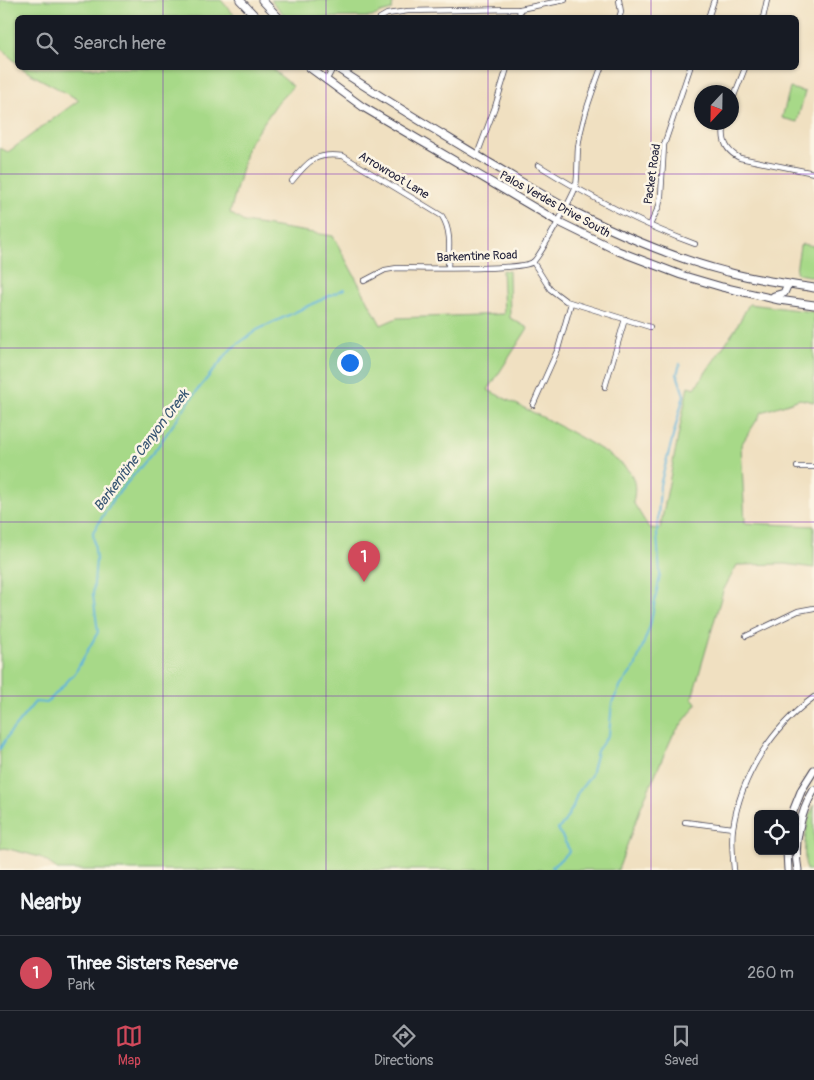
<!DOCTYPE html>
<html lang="en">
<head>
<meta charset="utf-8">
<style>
  :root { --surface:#171b24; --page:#20242c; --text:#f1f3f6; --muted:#9ea1a6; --line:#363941; --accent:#d1495b }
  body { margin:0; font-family:Pangolin,sans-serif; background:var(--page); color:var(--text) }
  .controls { position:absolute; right:15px; bottom:15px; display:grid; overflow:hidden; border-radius:8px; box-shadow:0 1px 4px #0004 }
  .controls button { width:45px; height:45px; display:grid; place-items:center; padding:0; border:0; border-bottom:1px solid var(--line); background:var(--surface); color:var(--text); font:25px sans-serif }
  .compass { position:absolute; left:694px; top:85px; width:45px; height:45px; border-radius:50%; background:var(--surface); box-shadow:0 1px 4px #0004; rotate:202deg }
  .you { position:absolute; left:349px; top:362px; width:18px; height:18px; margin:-12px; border:4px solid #fff; border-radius:50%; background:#1a73e8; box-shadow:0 0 0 8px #1a73e833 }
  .badge { display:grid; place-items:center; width:32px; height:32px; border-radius:50%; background:var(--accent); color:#fff; font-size:16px; font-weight:700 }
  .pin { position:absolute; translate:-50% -41px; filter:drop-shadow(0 1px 2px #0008) }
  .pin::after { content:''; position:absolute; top:26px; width:18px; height:15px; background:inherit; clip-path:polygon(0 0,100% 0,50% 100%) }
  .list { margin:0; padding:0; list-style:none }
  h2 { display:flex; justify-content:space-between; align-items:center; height:65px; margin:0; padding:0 20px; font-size:21px }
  h2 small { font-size:16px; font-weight:400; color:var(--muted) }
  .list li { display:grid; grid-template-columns:32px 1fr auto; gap:15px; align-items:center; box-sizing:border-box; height:75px; padding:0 20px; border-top:1px solid var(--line) }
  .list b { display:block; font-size:19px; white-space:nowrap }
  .list p { margin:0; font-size:16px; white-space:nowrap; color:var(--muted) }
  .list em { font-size:16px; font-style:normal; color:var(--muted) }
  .icon { flex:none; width:28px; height:28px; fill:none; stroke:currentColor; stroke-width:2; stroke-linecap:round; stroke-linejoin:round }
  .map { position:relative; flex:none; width:814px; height:870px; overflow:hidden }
  .search { position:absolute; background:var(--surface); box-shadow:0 1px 4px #0004; left:15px; right:15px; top:15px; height:55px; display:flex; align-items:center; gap:12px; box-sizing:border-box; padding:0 18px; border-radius:8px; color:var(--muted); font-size:19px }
  .sheet { height:140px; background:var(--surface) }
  nav { display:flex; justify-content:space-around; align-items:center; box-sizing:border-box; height:70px; border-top:1px solid var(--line); background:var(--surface); font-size:14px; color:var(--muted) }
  nav a { display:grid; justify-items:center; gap:2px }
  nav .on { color:var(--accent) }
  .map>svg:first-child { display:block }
</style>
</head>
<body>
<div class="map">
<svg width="814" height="870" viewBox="0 0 814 870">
  <rect width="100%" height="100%" fill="#fcf5e5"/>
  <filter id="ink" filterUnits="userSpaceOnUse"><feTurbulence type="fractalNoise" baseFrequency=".02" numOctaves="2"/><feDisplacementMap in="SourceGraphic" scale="10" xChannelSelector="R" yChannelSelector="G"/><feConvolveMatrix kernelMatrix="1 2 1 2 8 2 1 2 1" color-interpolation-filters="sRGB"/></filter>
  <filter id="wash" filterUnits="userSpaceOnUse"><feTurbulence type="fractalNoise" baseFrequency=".0096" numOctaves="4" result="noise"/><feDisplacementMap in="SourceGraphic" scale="20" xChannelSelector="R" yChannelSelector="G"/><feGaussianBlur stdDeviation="1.12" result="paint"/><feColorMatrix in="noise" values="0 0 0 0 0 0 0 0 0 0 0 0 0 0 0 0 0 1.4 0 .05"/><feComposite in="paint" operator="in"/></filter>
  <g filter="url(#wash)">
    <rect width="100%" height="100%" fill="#f0e0c1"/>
    <g fill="#a7d988" stroke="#647e62">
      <path d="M0,0h221l15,17 -218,1 -1,45 -17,-15z"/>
      <path d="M271,0h122v1l-1,9 -12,3 -8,4 -85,1z"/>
      <path d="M22,68h249l22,18 -15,16 -30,43 -18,68 14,9 89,14 48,89 16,-7 107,-4 -2,-44 7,1 1,47 18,10 -40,62c28,15 133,62 144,86 4,9 3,17 1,26l16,26 11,1 28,-143 7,2 41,-60 13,-24 65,8v90l-14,-3 -38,13 -21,33 4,78 69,3v42l-29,-4 -48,1 -14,26 -31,107 5,6 -24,31 -31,69 -24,66h-561l-1,-2 -16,-11 -35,-9 -5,1v-701l8,4 71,-52 -50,-27z"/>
      <path d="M790,88l15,4 -8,30 -15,-4z"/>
      <path d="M802,244l12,2v31l-16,-3 -2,-3 4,-25z"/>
      <path d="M814,805v65h-8c-3,-23 -1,-44 8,-65z"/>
    </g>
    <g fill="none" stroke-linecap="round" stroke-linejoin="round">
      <g stroke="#5fb4db" stroke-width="2">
        <path d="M0,749l9,-15 26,-32 12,1 28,-30 23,-41 -5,-37 3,-36 -3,-27 21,-34 42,-49 40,-57 35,-43 26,-19 87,-41"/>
        <path d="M554,870l-2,-3 18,-16 -12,-22 5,-5 10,-17 4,-13 14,-19 6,-24 12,-17 3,-31 8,-16 15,-20 15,-41 10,-51 -3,-40 3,-50 24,-90 -7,-21 3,-10"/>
      </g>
    </g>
  </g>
  <g filter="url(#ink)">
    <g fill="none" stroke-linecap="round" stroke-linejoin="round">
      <g stroke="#413e4f" stroke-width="6">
        <g id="street">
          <path d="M619,0l2,12 -2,6"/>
          <path d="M380,18l7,-4 21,-3 112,-2 45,-9"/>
          <path d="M519,18l1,-9"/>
          <path d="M708,18l6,-18"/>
          <path d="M763,18l4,-18"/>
          <path d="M326,81l7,-13"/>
          <path d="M732,101l13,-33"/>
          <path d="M725,122c-4,16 0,29 15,36l74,15"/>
          <path d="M477,155l18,-48 12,-39"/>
          <path d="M538,165c50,31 102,59 157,79"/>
          <path d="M292,181c16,-20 24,-29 51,-25l99,60c10,16 7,33 6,51"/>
          <path d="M650,225l9,-19 2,-10 3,-51 26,-77"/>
          <path d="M533,262l17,27 16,12 84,26"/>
          <path d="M364,281l21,-11 12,-2c22,0 123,3 136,-6 6,-4 41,-68 43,-76 2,-13 1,-25 2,-38 3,-27 14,-55 23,-80"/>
          <path d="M605,387l20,-68"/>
          <path d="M533,405l25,-56 13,-46"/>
          <path d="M797,467h17"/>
          <path d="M746,636l52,-25 16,-3"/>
          <path d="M685,822l48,6"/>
          <path d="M734,870c-1,-14 -3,-28 -1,-42 8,-53 39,-100 81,-131"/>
        </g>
      </g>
      <g stroke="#413e4f" stroke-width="9">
        <g id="primary">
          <path d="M240,0l17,18"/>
          <path d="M262,0l17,18"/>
          <path d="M310,68l53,39 194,114 61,30 63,24 41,12 57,13 35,5"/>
          <path d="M337,68c49,33 100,63 151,94 26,15 52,32 79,46 51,26 105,50 161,64 28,8 57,11 86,16"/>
          <path d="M774,296l10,-3 4,-9"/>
          <path d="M792,814l10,-25 12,-19"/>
          <path d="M787,851l1,19"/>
          <path d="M798,870c-5,-27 2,-57 16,-80"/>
        </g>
      </g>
      <use href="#street" stroke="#fff" stroke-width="4.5"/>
      <use href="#primary" stroke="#fff" stroke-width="7"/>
    </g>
  </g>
  <path fill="none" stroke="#7b2cbf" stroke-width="1" stroke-opacity="0.55" d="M163,0v18M326,0v18M488,0v18M651,0v18M163,68v802M326,68v802M488,68v802M651,68v802M0,174h814M0,348h814M0,522h814M0,696h814"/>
  <g text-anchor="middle" stroke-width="5" stroke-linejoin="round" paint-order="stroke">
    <g font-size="12" fill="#22223b" stroke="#fcf5e5">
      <text transform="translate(652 174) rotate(-82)" y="4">Packet Road</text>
      <text transform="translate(394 175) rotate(31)" y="4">Arrowroot Lane</text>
      <text transform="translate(555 204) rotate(29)" y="4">Palos Verdes Drive South</text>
      <text transform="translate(477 256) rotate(-2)" y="4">Barkentine Road</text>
    </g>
    <g font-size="14" font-style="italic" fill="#375573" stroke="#fcf5e5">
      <text transform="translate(141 450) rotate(-53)" y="5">Barkenitine Canyon Creek</text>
    </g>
  </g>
</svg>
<div class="controls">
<button><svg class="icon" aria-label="locate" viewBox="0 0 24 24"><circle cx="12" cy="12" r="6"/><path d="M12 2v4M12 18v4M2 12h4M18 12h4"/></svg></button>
</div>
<svg class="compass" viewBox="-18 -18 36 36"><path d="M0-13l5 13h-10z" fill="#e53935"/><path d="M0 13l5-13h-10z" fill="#9ea1a6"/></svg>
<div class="you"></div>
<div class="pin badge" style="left:364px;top:582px">1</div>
<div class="search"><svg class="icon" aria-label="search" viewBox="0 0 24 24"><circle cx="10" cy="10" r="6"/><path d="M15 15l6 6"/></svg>Search here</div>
</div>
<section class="sheet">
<h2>Nearby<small></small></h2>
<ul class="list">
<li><span class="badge">1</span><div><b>Three Sisters Reserve</b><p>Park</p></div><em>260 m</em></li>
</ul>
</section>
<nav>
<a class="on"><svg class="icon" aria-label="map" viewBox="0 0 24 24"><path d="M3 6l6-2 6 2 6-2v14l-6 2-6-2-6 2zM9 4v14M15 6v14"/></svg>Map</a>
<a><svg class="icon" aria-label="directions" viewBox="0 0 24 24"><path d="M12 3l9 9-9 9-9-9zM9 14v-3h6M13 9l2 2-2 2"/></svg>Directions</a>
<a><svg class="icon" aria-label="saved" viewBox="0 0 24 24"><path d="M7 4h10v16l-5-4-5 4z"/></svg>Saved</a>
</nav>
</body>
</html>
